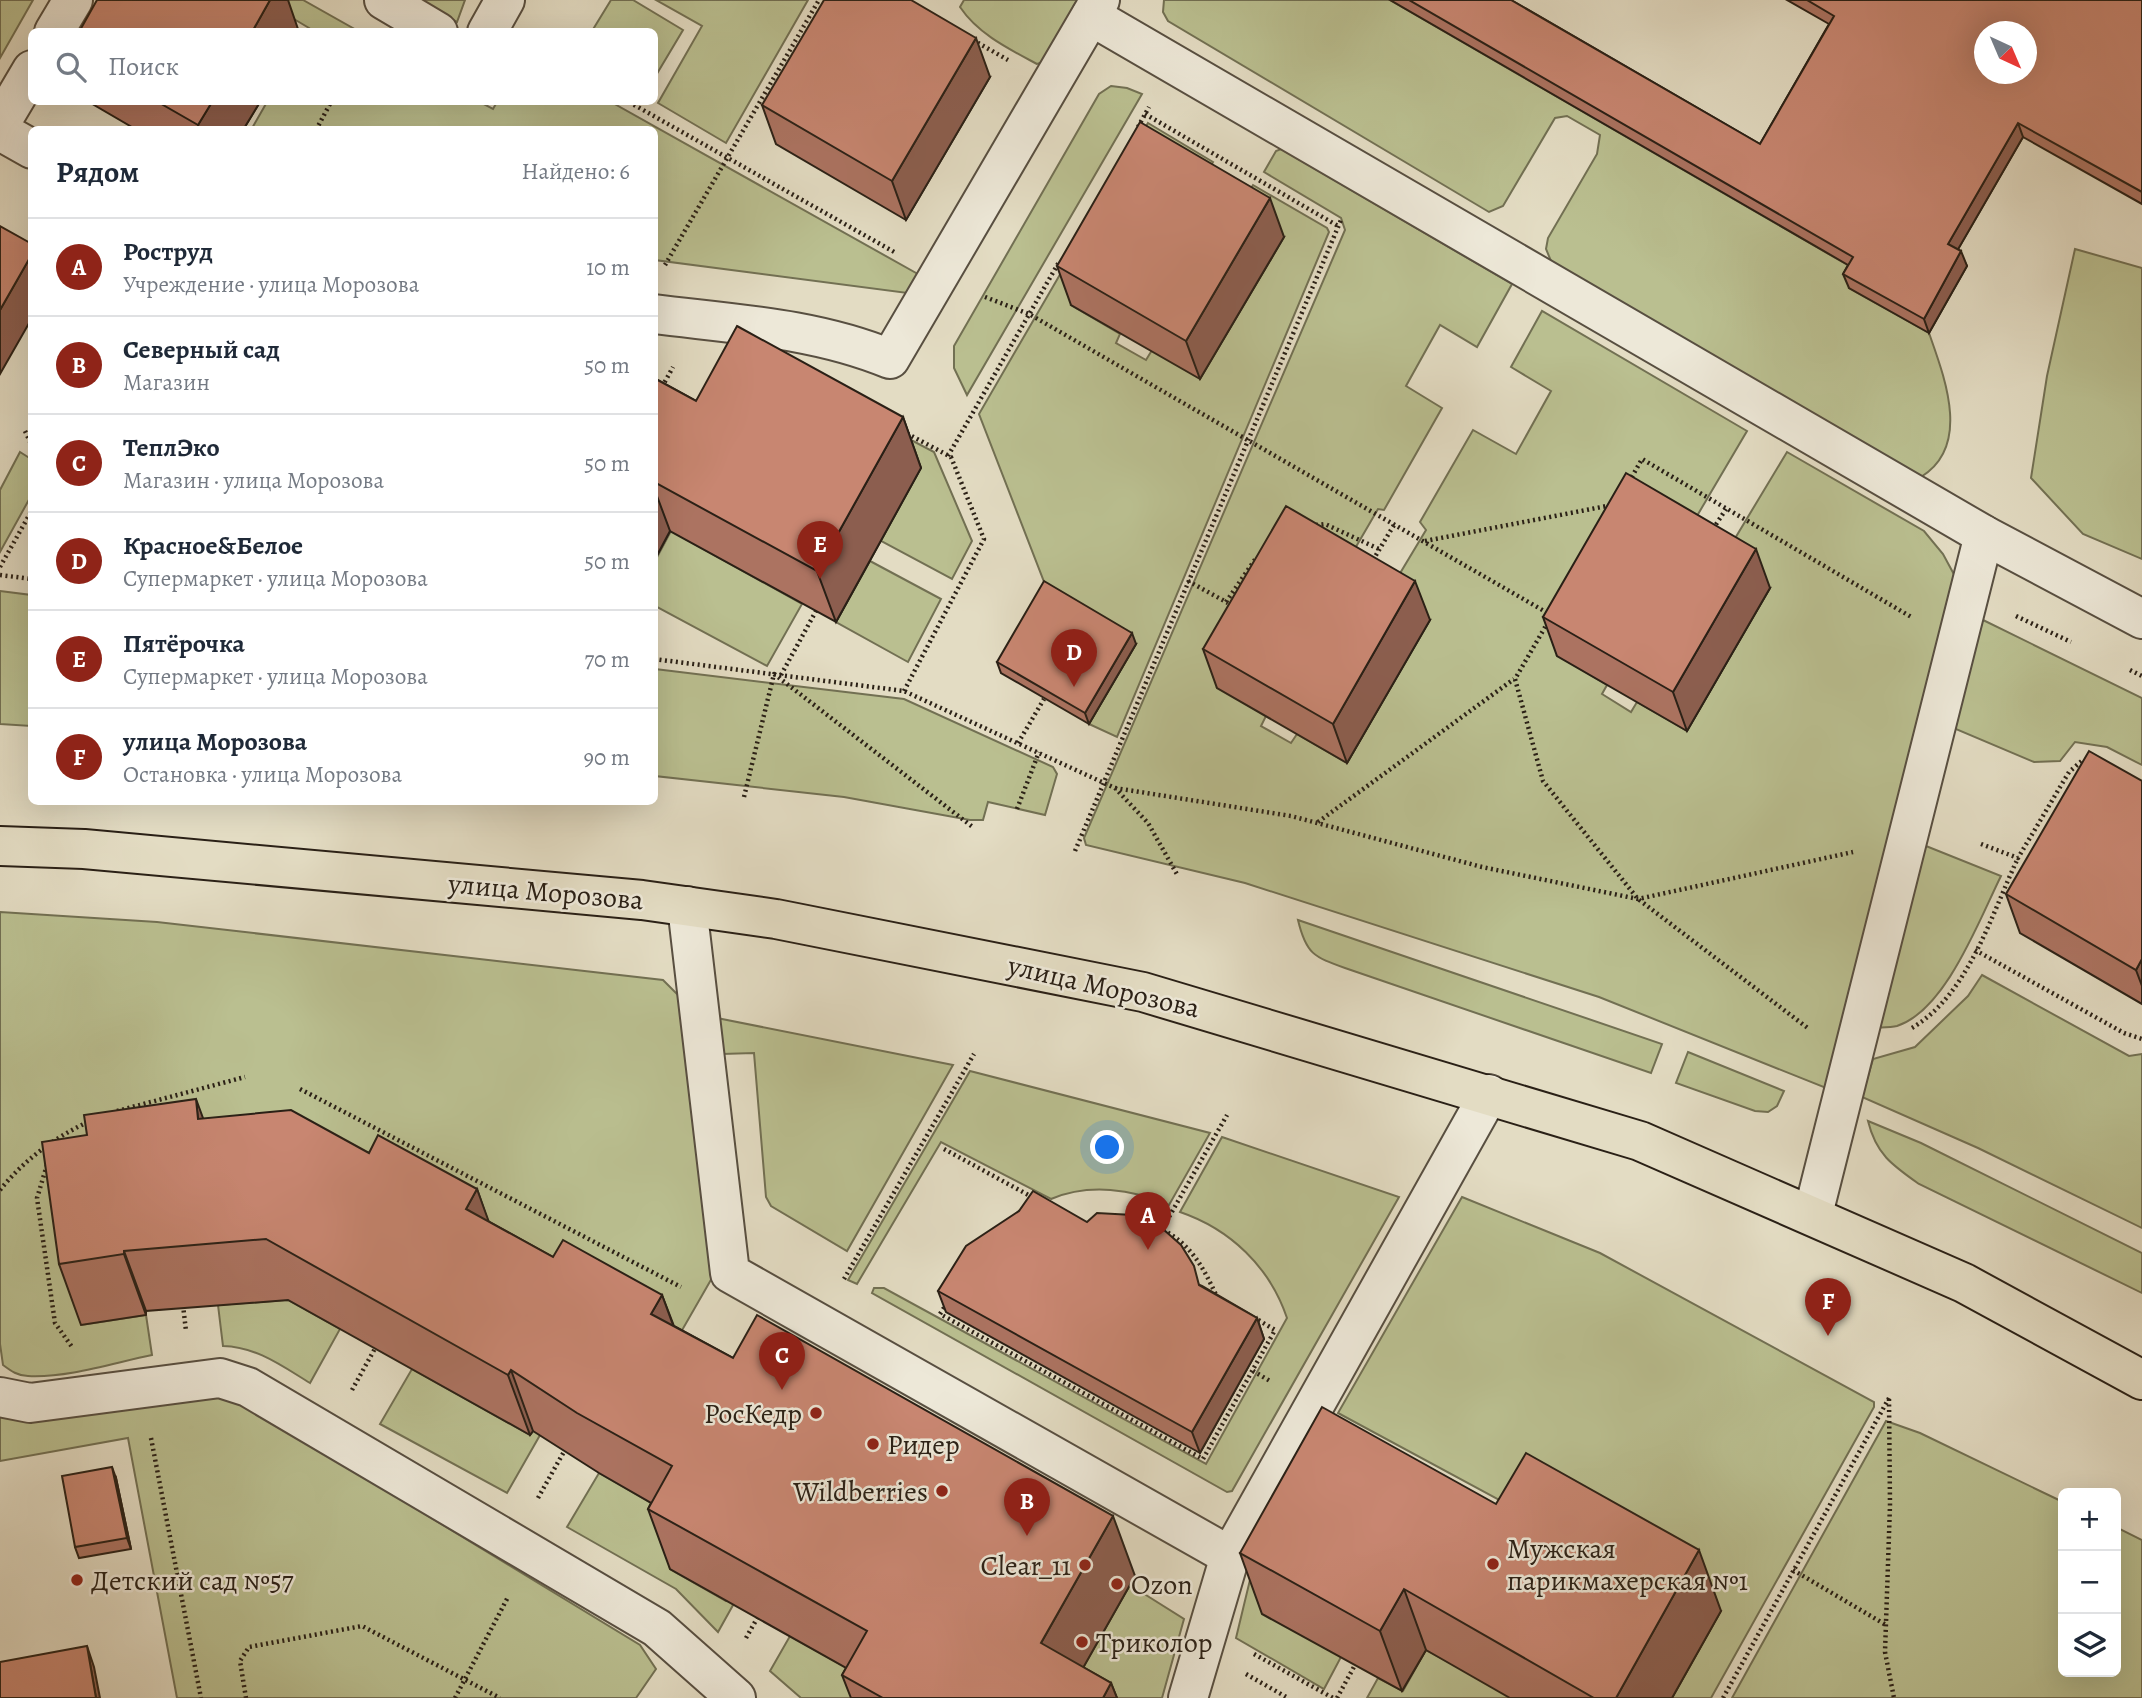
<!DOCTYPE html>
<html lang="ru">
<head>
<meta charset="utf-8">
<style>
  :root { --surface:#fff; --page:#f6f6f7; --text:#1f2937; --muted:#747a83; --line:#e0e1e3; --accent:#8f2418 }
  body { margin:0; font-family:Alegreya,serif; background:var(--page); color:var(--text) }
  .controls { position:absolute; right:21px; bottom:21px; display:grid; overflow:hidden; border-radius:10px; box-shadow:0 7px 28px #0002 }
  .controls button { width:63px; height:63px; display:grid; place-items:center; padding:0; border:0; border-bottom:2px solid var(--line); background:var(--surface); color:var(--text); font:35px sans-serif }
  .compass { position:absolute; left:1974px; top:21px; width:63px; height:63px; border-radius:50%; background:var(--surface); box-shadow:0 7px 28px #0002; rotate:136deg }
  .you { position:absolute; left:1108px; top:1148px; width:24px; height:24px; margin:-18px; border:5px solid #fff; border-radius:50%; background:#1a73e8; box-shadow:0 0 0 10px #1a73e833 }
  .badge { display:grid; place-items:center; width:46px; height:46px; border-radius:50%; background:var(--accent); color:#fff; font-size:23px; font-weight:700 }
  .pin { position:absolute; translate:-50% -58px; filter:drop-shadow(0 2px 4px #0008) }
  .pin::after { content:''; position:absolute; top:37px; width:24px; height:21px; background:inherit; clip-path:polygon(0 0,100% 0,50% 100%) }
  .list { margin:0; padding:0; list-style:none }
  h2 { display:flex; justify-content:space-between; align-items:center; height:91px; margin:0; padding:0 28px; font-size:30px }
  h2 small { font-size:23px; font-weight:400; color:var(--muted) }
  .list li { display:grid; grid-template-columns:46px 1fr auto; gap:21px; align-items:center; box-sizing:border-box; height:98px; padding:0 28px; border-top:2px solid var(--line) }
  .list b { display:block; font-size:26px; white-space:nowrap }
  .list p { margin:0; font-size:23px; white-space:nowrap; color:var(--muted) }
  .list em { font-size:23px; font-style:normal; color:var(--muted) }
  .icon { flex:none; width:38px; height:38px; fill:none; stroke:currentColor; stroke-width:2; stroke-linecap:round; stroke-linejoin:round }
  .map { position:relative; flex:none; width:2142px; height:1698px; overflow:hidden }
  .search { position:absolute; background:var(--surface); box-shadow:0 7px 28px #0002; left:28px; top:28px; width:630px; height:77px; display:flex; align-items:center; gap:18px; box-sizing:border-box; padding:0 24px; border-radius:10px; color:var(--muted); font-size:26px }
  .panel { position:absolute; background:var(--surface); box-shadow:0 7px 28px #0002; left:28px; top:126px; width:630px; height:679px; border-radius:10px }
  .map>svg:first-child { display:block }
</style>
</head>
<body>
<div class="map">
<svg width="2142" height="1698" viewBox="0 0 2142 1698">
  <rect width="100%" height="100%" fill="#e3dcc3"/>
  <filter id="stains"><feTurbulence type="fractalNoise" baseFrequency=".00286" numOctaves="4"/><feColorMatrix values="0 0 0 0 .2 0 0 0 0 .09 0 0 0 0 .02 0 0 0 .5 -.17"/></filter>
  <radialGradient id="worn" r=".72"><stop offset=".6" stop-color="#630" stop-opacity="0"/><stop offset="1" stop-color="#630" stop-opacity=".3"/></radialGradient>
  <g fill="#babf90" stroke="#727053" stroke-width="2">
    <path d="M0,0h33l-33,58z"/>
    <path d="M269,0h34l55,31h-51l2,-3 -42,-25z"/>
    <path d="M420,0h45l-8,22z"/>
    <path d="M611,0h22l50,30 -28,47 -1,-45 -62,-1z"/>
    <path d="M656,0h152l-82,143 -68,-40 44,-77z"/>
    <path d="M964,0h122l-37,60 -12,4c-28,-15 -59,-30 -77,-57z"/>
    <path d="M1164,0h226l468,271 -9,17 80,45c15,43 43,113 -8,144l-17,-6 -353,-210 -5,-12 2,-11 49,-84 3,-19 -33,-19 -12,2 -52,88 -14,6 -321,-191 -5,-9z"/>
    <path d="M1111,86l16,2 15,6 -175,301 -13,-27v-22l145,-252z"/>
    <path d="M267,102h213l13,7 4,-7h114l314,176 -10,16 -260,-34 -1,-130h-403z"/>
    <path d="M1148,123l65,39 -15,24 -127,119 49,29 -4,9 30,17 107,-175 74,43 2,4 -212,505 -28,-13 47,-80 -88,-52 -69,-178z"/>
    <path d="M1281,149l231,135 -35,63 -37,-22 -34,61 36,22 -58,102 -6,-1 -35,60 -126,118 49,29 -5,10 30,17 6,-9 50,29 82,-143 -42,-25 39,-65 -6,-8 53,-92 43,24 35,-63 -40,-24 31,-56 205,120 -63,107 -127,117 50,30 -5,9 29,18 6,-10 50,29 83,-143 -48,-28 65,-108 137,79 19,23 14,26 -131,508 -227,-91 -354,-114 -159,-38 -2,-7 261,-608 -4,-12 -77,-46 12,-21z"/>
    <path d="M2075,249l67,19v291l-59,-25 -52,-56 16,-102z"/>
    <path d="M875,421l59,31 38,89 -20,38 -71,-38z"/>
    <path d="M20,452l11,7v37l-31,56v-62z"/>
    <path d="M671,531l131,73 -35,62 -112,-60v-45z"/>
    <path d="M870,561l71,38 -33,63 -72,-40z"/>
    <path d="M0,591l31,4v131l-31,-2z"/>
    <path d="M1981,619l161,79v67l-35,-18 -32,-5 -15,19 -26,1 -83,-35z"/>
    <path d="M655,669l249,30 149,68 4,7 -12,41 -57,-13 -5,18h-13l-126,-23 -189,-21z"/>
    <path d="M1921,844l80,32c-22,44 -55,134 -104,150 -8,2 -19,1 -27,2z"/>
    <path d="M0,912l157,10 506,58 16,16 37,275 -39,68 -276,-143 -320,129 65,-10 6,40c-39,8 -84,23 -124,21 -10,0 -17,-5 -25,-11l-3,-21z"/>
    <path d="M1298,920l364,124 -11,29 -306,-105c-31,-11 -39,-14 -47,-48z"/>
    <path d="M1982,975l147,81 13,-2v174l-164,-80 -116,-51 11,-38 42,-12 53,-51z"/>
    <path d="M717,1018l236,47 -106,186 -76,-45 -5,-9 -12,-144 -32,1z"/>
    <path d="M1688,1052l96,39 -7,15 -9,6 -13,-1 -79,-28z"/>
    <path d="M970,1071l240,62 -41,72c-37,-16 -80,-22 -118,-6l-110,-57 -84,142 -9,-4z"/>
    <path d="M1868,1121l53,22 221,110v40l-223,-109c-27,-19 -43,-30 -51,-63z"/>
    <path d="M1222,1137l177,60 -167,294 -5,1 -355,-199 2,-5h10l322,176 81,-146c-17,-51 -57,-89 -107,-106z"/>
    <path d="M1462,1197l138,56 274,149v5l-163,291h-39l-141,-181 -193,-104z"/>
    <path d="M288,1300l52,29 -30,54c-28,-17 -53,-36 -87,-37l-5,-41z"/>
    <path d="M412,1369l118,66 11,-18 7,4 -41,72 -127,-69z"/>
    <path d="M220,1394l26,11 394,240 16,24 -20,29h-459l-49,-260 -128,23v-48z"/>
    <path d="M1886,1421l34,12 143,69v170h53v-145l26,13v158h-410z"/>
    <path d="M599,1473l59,34 12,62 56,32 16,-12 -24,43 -42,-43 -109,-62z"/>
    <path d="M1255,1559l86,98 -17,32 -88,-51z"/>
    <path d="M1130,1585l54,34 -22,79h-96z"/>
    <path d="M790,1636l64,36 32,26h-85l-31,-27z"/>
    <path d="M1426,1650l90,48h-149l11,-20 25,13z"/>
  </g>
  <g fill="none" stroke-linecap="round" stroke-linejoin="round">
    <g stroke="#584f41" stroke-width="42">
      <g id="minor">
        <path d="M384,0l54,32"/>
        <path d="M1091,16l893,519 158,84"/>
        <path d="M54,32l19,-32"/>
        <path d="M487,32l18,-32"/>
        <path d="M0,124l32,-54"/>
        <path d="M0,131l32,18"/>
        <path d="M654,314c80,10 161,14 236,45l210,-359"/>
        <path d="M687,906l43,367 500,283"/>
        <path d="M1813,1214l171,-679"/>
        <path d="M0,1397l30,6 190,-25 28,9 409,241 79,70"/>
        <path d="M1188,1698l42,-142 259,-462"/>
      </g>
    </g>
    <g stroke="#2a2016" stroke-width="42">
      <path id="major" d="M0,846l84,3 558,51 134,19 367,73 497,149 324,142 178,97"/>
    </g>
    <g stroke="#2a2016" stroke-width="4.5" stroke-dasharray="2 3.5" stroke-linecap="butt">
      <path d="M973,40l35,20"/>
      <path d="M629,102l267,151"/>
      <path d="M1145,114l193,112"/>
      <path d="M1138,127l11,-20"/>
      <path d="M316,130l15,-28"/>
      <path d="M665,265l154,-265"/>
      <path d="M985,297l44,17 522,301"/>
      <path d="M662,387l11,-20"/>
      <path d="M25,431l7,15"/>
      <path d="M948,456l111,-194"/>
      <path d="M1629,482l13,-23 271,159"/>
      <path d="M1316,525l9,-1 54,25"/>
      <path d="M1713,529l13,-20"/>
      <path d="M1425,541l187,-36"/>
      <path d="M1373,560l21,-35"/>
      <path d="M0,567l32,-57"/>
      <path d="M0,575l32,4"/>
      <path d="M1188,581l40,22"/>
      <path d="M1226,602l30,-44"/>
      <path d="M2016,616l55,26"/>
      <path d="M1548,622l-33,57 28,102 95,118 171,130"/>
      <path d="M654,659l250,32 211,97 33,35 30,53"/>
      <path d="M2130,670l12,6"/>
      <path d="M781,675l35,-64"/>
      <path d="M904,691l80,-152 -33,-82 -45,-24"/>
      <path d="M1018,743l26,-44"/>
      <path d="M1115,788l176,28 191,51 156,32 215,-47"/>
      <path d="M744,797l30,-123 200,154"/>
      <path d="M1017,809l22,-57"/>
      <path d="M1318,822l196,-143"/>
      <path d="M1981,844l37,14 51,-86 15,-13 4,2"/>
      <path d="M1075,851l266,-631"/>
      <path d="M1975,950l149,83 18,6"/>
      <path d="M1912,1028c57,-34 79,-113 106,-170"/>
      <path d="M300,1089l381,198"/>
      <path d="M117,1111l128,-34"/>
      <path d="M944,1149l88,48"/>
      <path d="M47,1165l-10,33 18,125 17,24"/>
      <path d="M0,1190c24,-30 55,-53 90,-69"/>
      <path d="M1163,1230c29,15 41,39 54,67"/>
      <path d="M1161,1231l66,-116"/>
      <path d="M844,1279l130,-225"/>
      <path d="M947,1303l-7,11 263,145 72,-129 -20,-12"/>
      <path d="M183,1305l3,26"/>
      <path d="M1253,1371l17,10"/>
      <path d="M352,1390l26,-47"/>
      <path d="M1889,1399l1,106 -5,147 9,46"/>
      <path d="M151,1438l50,260"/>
      <path d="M538,1498l28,-50"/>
      <path d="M1793,1570l93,55"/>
      <path d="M746,1638l13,-23"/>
      <path d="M1254,1654l79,44"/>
      <path d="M1246,1674l42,24"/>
      <path d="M246,1698l-6,-37 9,-14 113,-21 138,72"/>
      <path d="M455,1698l53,-101"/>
      <path d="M1337,1698l18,-33"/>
      <path d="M1723,1698l166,-300"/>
    </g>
    <use href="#minor" stroke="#ede8d8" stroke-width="38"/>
    <use href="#major" stroke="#e3dcc3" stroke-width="38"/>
  </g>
  <g fill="#ac7361" stroke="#2a2016" stroke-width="2">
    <path d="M1390,0h121l249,144 69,-120 -42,-24h355v204l-119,-67 -65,112 9,17 -38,67 -80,-45 -6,-14 5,-9z"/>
    <path d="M990,77l-84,143 -130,-76 -14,-39z"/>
    <path d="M89,102h171l-17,28h-106z"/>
    <path d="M1284,237l-84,142 -129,-74 -14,-39z"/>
    <path d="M654,378l42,23 207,16 18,51 -85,154 -166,-91 -16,30z"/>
    <path d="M1770,588l-83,143 -130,-75 -14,-39z"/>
    <path d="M1430,620l-83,143 -130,-75 -14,-39z"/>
    <path d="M1136,644l-47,80 -88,-51 -4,-11z"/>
    <path d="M2142,781v223l-122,-71 -14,-39z"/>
    <path d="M203,1119l166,34 108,36 11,32 65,36 109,38 12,31 461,250 -52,91 28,16 6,15h-266l-9,-23 4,-7 -176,-99 -22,-60 3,-6 -52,-30 -66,-42 -3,4 -242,-135 -142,11v4l-65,10 -22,-61z"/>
    <path d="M1019,1211l183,75 55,32 7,21 -64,114 -254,-141 -8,-21z"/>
    <path d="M116,1478l15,71 -52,9 -4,-11z"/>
    <path d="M1496,1504l225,107 -49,87h-162l-84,-48 -24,41 -140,-77 -22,-61z"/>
  </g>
  <g fill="#8c5e4f" stroke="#2a2016" stroke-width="2">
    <path d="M270,0h18l11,32h-47z"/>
    <path d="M976,38l14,39 -84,143 -14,-39z"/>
    <path d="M212,102h48l-17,28h-43l-2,-5z"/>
    <path d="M2018,123l5,14 -70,121 -5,-14z"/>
    <path d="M1270,198l14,39 -84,142 -14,-38z"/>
    <path d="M1961,251l6,15 -38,67 -5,-14z"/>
    <path d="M32,254v64l-32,56v-64z"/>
    <path d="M903,417l18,51 -85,154 -19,-51z"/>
    <path d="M654,488l16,43 -16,30z"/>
    <path d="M1756,549l14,39 -83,143 -14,-39z"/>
    <path d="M1415,581l15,39 -83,143 -14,-39z"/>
    <path d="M1132,633l4,11 -47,80 -4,-11z"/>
    <path d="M2142,959v27l-6,-16z"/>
    <path d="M196,1099l22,60 -20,-40z"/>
    <path d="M477,1189l22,61 -33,-41z"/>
    <path d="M124,1251l22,60v4l-22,-61z"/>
    <path d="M662,1295l22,60 -33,-41z"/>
    <path d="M1257,1318l7,21 -64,114 -8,-21z"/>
    <path d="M511,1370l22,61 -3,4 -22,-60z"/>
    <path d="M112,1467l4,11 15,71 -4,-11z"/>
    <path d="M1113,1516l22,60 -69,122 -25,-55z"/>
    <path d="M1699,1550l22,61 -49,87h-56z"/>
    <path d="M1404,1589l22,61 -24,41 -22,-60z"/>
    <path d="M87,1646l7,21 6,31h-4z"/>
    <path d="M1111,1683l6,15h-14z"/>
  </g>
  <g fill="#c88671" stroke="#2a2016" stroke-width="2" fill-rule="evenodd">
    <path d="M97,0h173l-18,32h-173z"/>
    <path d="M824,0h87l65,38 -84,143 -130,-76z"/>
    <path d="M1409,0h102l249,144 74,-128 -27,-16h335v192l-124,-69 -70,121 13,7 -37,68 -81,-45 10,-17zM1984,32h42v42h-42z"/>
    <path d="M158,102h54l-14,23z"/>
    <path d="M1140,122l130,76 -84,143 -129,-75z"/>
    <path d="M0,226l32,18v10l-32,56z"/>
    <path d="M737,326l166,91 -86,154 -163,-89v-104l42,23z"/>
    <path d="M1626,473l130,76 -83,143 -130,-75z"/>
    <path d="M1286,506l129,75 -82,143 -130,-75z"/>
    <path d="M1044,581l88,52 -47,80 -88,-51z"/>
    <path d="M2089,751l53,30v178l-6,11 -130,-76z"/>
    <path d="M196,1099l2,20 93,-9 78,43 9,-18 99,54 -11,20 87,48 10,-17 99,55 -11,19 82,44 24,-43 356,201 -72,127 70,40 -8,15h-220l-41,-23 25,-44 -219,-122 24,-43 -95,-53 -66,-43 -3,5 -242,-136 -142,12v3l-65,10 -17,-122 45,-7 -3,-20z"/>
    <path d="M1033,1191l54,31 10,-9 36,2 30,14 18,16 13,21 5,19 58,33 -65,114 -254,-141 28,-45 53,-35z"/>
    <path d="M1322,1407l174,97 30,-51 173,97 -83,148h-22l-190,-109 -24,42 -140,-78z"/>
    <path d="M112,1467l15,71 -52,9 -13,-71z"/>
    <path d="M87,1646l9,52h-96v-36z"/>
  </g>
  <g fill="#8f2418" stroke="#ede8d8" stroke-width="2.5">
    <circle cx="816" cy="1413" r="7"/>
    <circle cx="873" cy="1444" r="7"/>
    <circle cx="942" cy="1491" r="7"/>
    <circle cx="1493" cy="1564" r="7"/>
    <circle cx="1085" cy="1565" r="7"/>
    <circle cx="77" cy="1580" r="7"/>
    <circle cx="1117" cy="1584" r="7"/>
    <circle cx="1082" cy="1642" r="7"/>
  </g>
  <g text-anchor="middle" stroke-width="5" stroke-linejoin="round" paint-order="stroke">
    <g font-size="28" fill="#2a2016" stroke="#ede8d8">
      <text transform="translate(546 891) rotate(5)" y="10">улица Морозова</text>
      <text transform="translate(1104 986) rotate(13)" y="10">улица Морозова</text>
    </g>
    <g font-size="28" fill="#2a2016" stroke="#ede8d8" text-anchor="start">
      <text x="802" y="1423" text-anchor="end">РосКедр</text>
      <text x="887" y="1454">Ридер</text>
      <text x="928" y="1501" text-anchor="end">Wildberries</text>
      <text x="1507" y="1558">Мужская<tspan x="1507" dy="32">парикмахерская №1</tspan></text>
      <text x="1071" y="1575" text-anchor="end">Clear_11</text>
      <text x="91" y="1590">Детский сад №57</text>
      <text x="1131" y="1594">Ozon</text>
      <text x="1096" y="1652">Триколор</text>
    </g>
  </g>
  <rect width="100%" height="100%" filter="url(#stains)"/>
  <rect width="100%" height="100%" fill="url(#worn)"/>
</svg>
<div class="controls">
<button>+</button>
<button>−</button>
<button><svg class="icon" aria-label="layers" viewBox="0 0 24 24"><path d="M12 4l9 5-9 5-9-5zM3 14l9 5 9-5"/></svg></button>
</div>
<svg class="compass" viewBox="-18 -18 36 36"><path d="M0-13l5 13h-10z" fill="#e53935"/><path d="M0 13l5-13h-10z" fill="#747a83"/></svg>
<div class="you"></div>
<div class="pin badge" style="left:1148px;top:1250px">A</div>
<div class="pin badge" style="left:1027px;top:1536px">B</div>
<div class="pin badge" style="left:782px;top:1390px">C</div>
<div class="pin badge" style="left:1074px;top:687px">D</div>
<div class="pin badge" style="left:820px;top:579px">E</div>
<div class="pin badge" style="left:1828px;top:1336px">F</div>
<div class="search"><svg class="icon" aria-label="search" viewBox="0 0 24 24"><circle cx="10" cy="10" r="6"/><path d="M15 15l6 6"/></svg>Поиск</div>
<section class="panel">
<h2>Рядом<small>Найдено: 6</small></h2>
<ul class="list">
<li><span class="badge">A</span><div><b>Роструд</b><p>Учреждение · улица Морозова</p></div><em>10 m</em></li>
<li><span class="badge">B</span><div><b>Северный сад</b><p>Магазин</p></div><em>50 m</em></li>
<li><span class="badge">C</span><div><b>ТеплЭко</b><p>Магазин · улица Морозова</p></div><em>50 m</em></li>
<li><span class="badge">D</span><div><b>Красное&amp;Белое</b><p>Супермаркет · улица Морозова</p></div><em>50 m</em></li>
<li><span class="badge">E</span><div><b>Пятёрочка</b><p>Супермаркет · улица Морозова</p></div><em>70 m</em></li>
<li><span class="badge">F</span><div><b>улица Морозова</b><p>Остановка · улица Морозова</p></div><em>90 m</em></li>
</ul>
</section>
</div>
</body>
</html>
